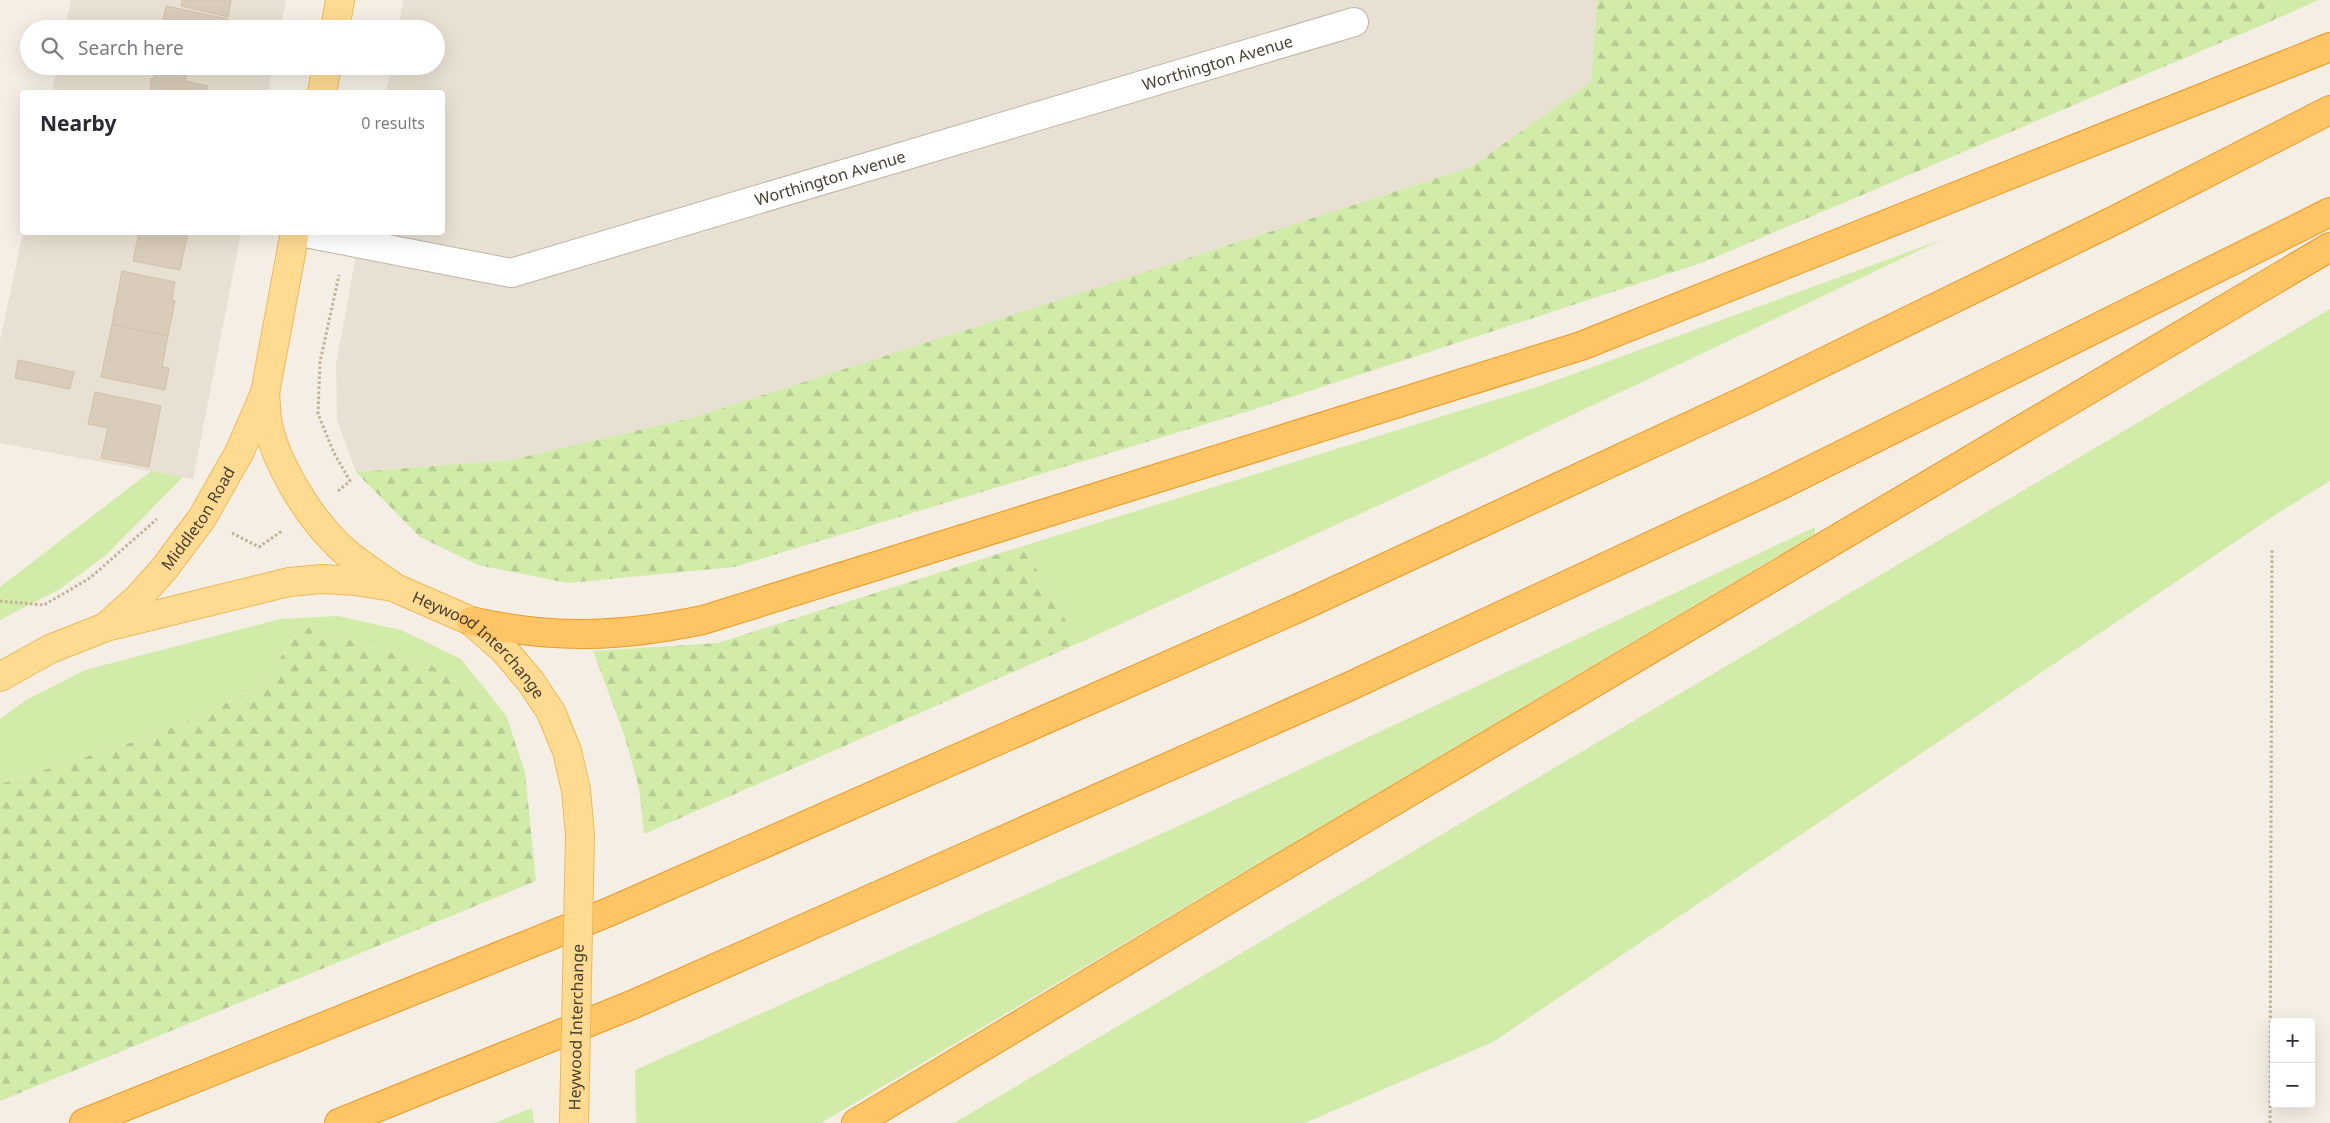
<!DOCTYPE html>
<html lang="en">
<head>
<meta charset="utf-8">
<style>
  :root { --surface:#fff; --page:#f7f7f7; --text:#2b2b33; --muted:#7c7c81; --line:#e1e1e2 }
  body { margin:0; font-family:"Noto Sans",sans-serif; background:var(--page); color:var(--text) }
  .controls { position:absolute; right:15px; bottom:15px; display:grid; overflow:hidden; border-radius:5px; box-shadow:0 5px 20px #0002 }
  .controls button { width:45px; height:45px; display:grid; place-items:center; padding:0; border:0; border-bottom:1px solid var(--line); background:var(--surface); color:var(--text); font:25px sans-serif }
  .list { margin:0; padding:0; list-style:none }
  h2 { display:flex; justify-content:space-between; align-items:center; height:65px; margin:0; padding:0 20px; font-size:21px }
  h2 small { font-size:16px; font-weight:400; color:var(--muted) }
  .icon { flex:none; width:28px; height:28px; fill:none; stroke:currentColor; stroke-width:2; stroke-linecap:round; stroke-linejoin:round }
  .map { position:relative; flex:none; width:2330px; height:1123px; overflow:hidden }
  .search { position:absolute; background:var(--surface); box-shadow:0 5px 20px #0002; left:20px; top:20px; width:425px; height:55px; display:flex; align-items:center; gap:12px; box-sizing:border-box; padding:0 18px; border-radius:28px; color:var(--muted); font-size:19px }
  .panel { position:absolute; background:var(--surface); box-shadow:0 5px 20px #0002; left:20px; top:90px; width:425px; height:145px; border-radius:5px }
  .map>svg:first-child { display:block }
</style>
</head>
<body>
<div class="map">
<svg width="2330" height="1123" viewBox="0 0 2330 1123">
  <defs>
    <pattern id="forest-firs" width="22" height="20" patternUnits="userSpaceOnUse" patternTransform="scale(1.25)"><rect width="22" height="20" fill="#d1eca9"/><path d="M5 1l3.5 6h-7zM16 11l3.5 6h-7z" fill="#b5cb92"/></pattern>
  </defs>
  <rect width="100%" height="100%" fill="#f4eee4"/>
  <g fill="#e8e0d2">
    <path d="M71,0h215l-6,29h-215z"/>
    <path d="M403,0h1194l-6,82 -120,85 -776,250 -184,43 -155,12 -19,-52 -1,-55 24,-132 82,-1v-140h-56l5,-26h45v-37h-38z"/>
    <path d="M57,66h216l-5,26h-216z"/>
    <path d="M23,233h218l-48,246 -193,-36v-102z"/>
  </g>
  <g fill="#d1eca9">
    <path d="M2286,0h32l-44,20z"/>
    <path d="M1941,240l-451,214 -411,189 -56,-97 520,-161z"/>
    <path d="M2330,309v172l-52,32 -785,529 -188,81h-351z"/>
    <path d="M151,471l32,6 -77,78 -46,34 -60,31v-33z"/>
    <path d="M1815,527v7l-994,589h-185l-1,-53 570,-256z"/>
    <path d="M338,616l63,14 60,29 45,56 -75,-50 -129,-40 -41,62 -103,47 -158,50v-65l26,-19 59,-30 195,-51z"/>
    <path d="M532,1108l2,15h-40z"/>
  </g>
  <g fill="url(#forest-firs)">
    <path d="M1597,0h689l-12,20 -570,242 -452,148 -518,157 -166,16 -90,-18 -58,-28 -64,-65 155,-12 184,-43 776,-250 120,-85z"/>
    <path d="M1023,546l56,97 -435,191 -5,-46 -15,-54 -31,-83 125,-8z"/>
    <path d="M302,625l129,40 75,50 19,57 11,109 -536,220v-317l158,-50 103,-47z"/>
  </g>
  <g fill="#d9ccbb" stroke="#d2c1ab">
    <path d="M182,0h49l-3,17 -47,-11z"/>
    <path d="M166,6l62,13 -2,10h-65z"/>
    <path d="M157,66l30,3 -2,12 23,5 -1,6h-57l1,-13 3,-2z"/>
    <path d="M201,66h17l-1,4z"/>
    <path d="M139,232h49l-8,38 -47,-9z"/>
    <path d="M122,271l53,11 -3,18 3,1 -7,35 -56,-12z"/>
    <path d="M112,324l56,12 -6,31 7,1 -4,22 -64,-13z"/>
    <path d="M18,360l56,12 -4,17 -55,-11z"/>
    <path d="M95,392l66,14 -12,61 -48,-9 7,-30 -20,-4z"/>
  </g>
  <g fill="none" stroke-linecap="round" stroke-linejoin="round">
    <g stroke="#c0b6a6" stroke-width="30">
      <g id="minor">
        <path id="s1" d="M300,232l211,41 843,-251"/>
      </g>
    </g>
    <g stroke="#eeba57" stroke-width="30">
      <g id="primary">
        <path d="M335,29l5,-29"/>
        <path d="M322,92l5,-26"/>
        <path d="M265,393c1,9 1,19 2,27 8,42 39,93 69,123 15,16 37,29 55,42"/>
        <path id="s2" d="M109,624l28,-25 27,-30 38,-51 38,-67 25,-58 30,-161"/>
        <path id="s3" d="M0,677l50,-28 56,-22 183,-45 33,-3 34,2 37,6 78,34 33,29 27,32 20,30 16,39 9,39 4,45"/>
      </g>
    </g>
    <g stroke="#ec9a26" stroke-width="30">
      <g id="motorway">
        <path d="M471,621c83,19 149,16 232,-1l878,-274 749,-299"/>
        <path d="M84,1123l525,-211 687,-303 452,-210 369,-180 213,-109"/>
        <path d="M339,1123l295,-119 712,-316 431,-201 553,-275"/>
        <path d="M856,1123l408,-245 1066,-631"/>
      </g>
    </g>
    <g stroke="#c3b196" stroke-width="3" stroke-dasharray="2.5 2.5" stroke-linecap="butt">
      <path d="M338,491l12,-10 -16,-28 -16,-39 2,-52 19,-87"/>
      <path d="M232,533l27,14 23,-16"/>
      <path d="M0,601l44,4 46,-27 67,-59"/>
      <path d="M2270,1123l2,-575"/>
    </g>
    <use href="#minor" stroke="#fff" stroke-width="28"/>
    <use href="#primary" stroke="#ffdb92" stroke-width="28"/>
    <use href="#motorway" stroke="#ffc464" stroke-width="28"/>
    <g stroke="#eeba57" stroke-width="30" stroke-linecap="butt">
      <g id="primary-bridge">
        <path id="s4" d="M574,1123l6,-288"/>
      </g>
    </g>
    <use href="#primary-bridge" stroke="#ffdb92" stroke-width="28"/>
  </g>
  <g text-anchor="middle" stroke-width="5" stroke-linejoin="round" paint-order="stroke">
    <g font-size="16" fill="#463e33" stroke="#fff">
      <text dy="6" stroke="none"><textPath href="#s1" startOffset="952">Worthington Avenue</textPath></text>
      <text dy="6" stroke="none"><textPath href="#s1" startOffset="548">Worthington Avenue</textPath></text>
      <text dy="6" stroke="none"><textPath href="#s2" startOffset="139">Middleton Road</textPath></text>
      <text dy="6" stroke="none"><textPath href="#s3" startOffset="516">Heywood Interchange</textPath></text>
      <text dy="6" stroke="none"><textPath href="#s4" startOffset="96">Heywood Interchange</textPath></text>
    </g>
  </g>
</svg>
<div class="controls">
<button>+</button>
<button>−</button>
</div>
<div class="search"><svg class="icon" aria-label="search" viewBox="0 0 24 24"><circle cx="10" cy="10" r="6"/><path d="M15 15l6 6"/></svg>Search here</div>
<section class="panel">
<h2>Nearby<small>0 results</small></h2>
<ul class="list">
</ul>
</section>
</div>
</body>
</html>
